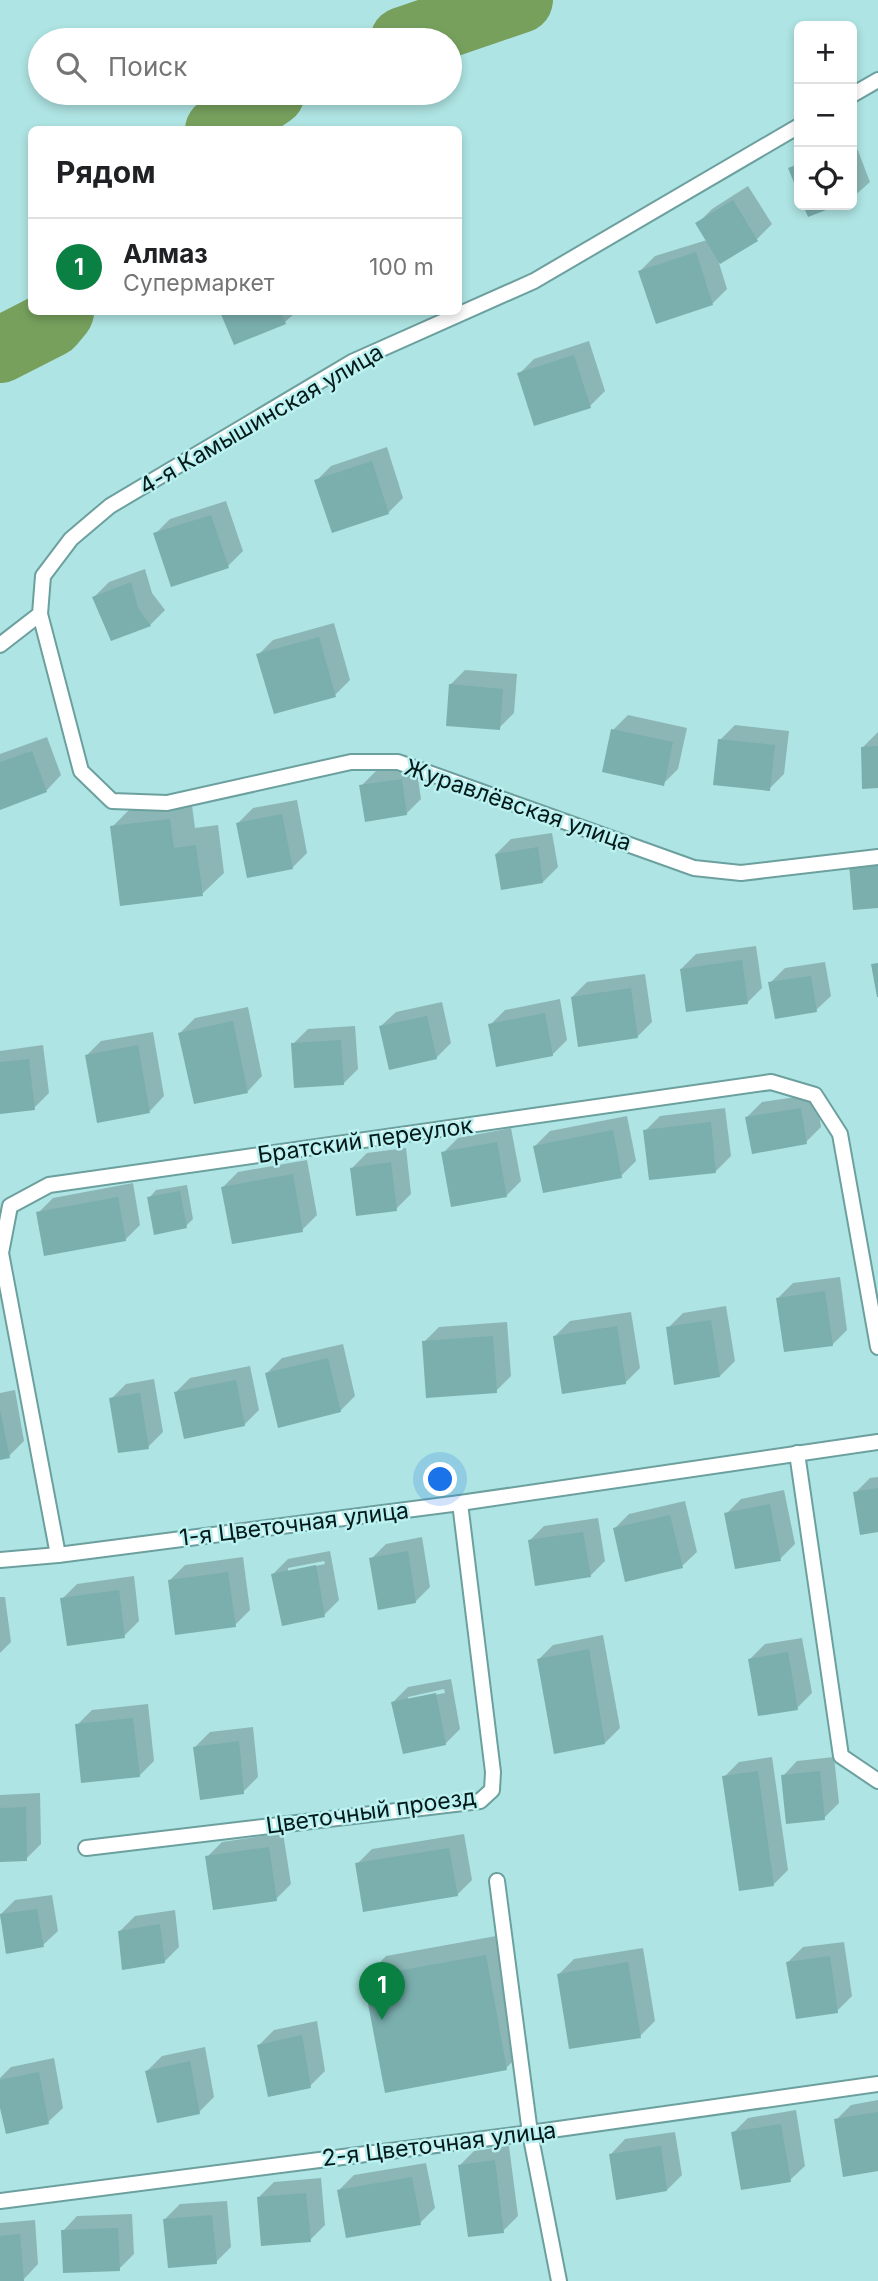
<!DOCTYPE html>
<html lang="ru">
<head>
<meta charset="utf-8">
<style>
  :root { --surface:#fff; --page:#f6f6f6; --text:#202124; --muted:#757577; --line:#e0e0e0; --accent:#0b8043 }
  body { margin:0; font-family:Inter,sans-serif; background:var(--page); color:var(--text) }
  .controls { position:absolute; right:21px; top:21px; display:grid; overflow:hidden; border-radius:10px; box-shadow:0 4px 10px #0003 }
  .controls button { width:63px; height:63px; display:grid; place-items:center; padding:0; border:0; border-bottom:2px solid var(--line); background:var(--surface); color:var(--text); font:35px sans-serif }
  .you { position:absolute; left:441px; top:1480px; width:24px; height:24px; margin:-18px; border:5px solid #fff; border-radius:50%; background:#1a73e8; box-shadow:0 0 0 10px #1a73e833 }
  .badge { display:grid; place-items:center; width:46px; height:46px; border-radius:50%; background:var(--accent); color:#fff; font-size:23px; font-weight:700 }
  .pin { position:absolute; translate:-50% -58px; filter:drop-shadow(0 2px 4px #0008) }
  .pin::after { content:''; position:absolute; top:37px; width:24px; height:21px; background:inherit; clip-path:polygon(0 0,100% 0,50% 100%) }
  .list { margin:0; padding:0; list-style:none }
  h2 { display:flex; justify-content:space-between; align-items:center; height:91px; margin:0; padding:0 28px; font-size:30px }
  h2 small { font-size:23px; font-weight:400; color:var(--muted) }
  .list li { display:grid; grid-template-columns:46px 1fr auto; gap:21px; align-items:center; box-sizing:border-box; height:98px; padding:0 28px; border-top:2px solid var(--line) }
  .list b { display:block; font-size:26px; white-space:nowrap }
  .list p { margin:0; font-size:23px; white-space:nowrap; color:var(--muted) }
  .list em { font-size:23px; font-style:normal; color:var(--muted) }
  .icon { flex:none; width:38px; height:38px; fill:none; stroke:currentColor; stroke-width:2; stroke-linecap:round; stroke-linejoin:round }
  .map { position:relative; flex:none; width:878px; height:2281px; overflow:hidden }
  .search { position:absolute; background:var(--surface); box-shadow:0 4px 10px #0003; left:28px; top:28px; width:434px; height:77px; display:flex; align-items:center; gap:18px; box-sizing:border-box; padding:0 24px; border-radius:38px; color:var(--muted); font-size:26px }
  .panel { position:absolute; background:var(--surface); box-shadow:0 4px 10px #0003; left:28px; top:126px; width:434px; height:189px; border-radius:10px }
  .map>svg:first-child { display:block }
</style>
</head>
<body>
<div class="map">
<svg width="878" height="2281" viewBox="0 0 878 2281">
  <rect width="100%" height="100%" fill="#aee4e3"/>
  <g fill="#0003" fill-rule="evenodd">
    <path d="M852,135l18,47 -18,16z"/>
    <path d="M748,186l24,38 -15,15 -38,24 8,26 -15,15 -72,-33 15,-15 52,-16 -10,-16 15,-15z"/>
    <path d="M222,312h74l-11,10 -50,20z"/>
    <path d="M589,341l16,50 -15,15 -55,18 -16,-50 15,-15z"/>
    <path d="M387,447l16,51 -15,15 -72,-32 15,-15z"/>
    <path d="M226,501l17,50 -15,15 -73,-32 15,-15z"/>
    <path d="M145,569l7,24 13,17 -15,15 -38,14 -18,-42 15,-15z"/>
    <path d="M334,623l16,57 -15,15 -77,-40 15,-15z"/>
    <path d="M465,670l52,4 -3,39 -15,15 -49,-43z"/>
    <path d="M628,715l59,13 -9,41 -15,15 -50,-54z"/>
    <path d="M735,725l54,6 -5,43 -15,15 -49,-49z"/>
    <path d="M878,732v55l-15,-40z"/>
    <path d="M47,737l14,38 -14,15 -47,18v-54z"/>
    <path d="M416,765l5,34 -15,15 -45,-28 15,-15z"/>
    <path d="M191,798l4,30 23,-3 6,48 -22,21 -90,-67 22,-22z"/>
    <path d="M297,800l10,53 -15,15 -54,-45 15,-15z"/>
    <path d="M552,833l6,34 -15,15 -47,-28 15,-15z"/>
    <path d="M756,946l6,42 -15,15 -66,-34 15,-15z"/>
    <path d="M825,962l6,34 -15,14 -46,-27 15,-15z"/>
    <path d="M645,974l7,48 -15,15 -65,-40 15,-15z"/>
    <path d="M560,999l7,41 -15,15 -62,-30 15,-15z"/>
    <path d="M442,1002l9,41 -15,15 -55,-32 15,-14z"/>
    <path d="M248,1007l14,69 -14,15 -68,-58 15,-15z"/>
    <path d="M355,1026l3,43 -15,15 -50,-40 15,-15z"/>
    <path d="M153,1032l11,64 -14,15 -64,-55 15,-15z"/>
    <path d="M43,1045l6,48 -15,15 -34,4v-61z"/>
    <path d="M816,1094l5,33 -15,15 -59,-25 15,-15z"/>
    <path d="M725,1108l6,48 -15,15 -71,-40 15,-15z"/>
    <path d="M627,1116l9,45 -15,15 -86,-30 15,-15z"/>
    <path d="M511,1128l10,53 -15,15 -63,-43 15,-15z"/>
    <path d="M406,1148l5,46 -15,15 -44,-41 15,-15z"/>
    <path d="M307,1160l10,55 -15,15 -79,-43 15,-15z"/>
    <path d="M133,1183l7,42 -15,15 -87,-27 15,-15z"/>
    <path d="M187,1185l6,34 -7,7 -37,-28 7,-8z"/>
    <path d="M840,1277l7,53 -15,15 -54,-47 15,-15z"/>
    <path d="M726,1306l9,55 -15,15 -52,-48 15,-15z"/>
    <path d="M631,1312l9,56 -15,15 -70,-47 15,-15z"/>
    <path d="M507,1322l4,54 -15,15 -72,-49 15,-15z"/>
    <path d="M343,1344l12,52 -15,15 -73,-38 15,-15z"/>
    <path d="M250,1366l9,44 -15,15 -69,-32 15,-15z"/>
    <path d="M154,1379l9,53 -15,15 -37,-48 15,-15z"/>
    <path d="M15,1390l9,51 -15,15 -9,2v-65z"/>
    <path d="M878,1477v53l-23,-37 15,-15z"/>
    <path d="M784,1490l11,54 -15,15 -54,-45 15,-15z"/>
    <path d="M685,1501l12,51 -15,14 -68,-37 15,-15z"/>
    <path d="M598,1518l7,43 -15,15 -61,-35 15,-15z"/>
    <path d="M422,1537l8,50 -15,15 -44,-43 15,-15z"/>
    <path d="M330,1551l9,49 -15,15 -51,-41 15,-15zM324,1561l1,3 -37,8v-4z"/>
    <path d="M243,1557l7,53 -15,15 -65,-45 15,-15z"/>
    <path d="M134,1576l5,45 -15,15 -62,-37 15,-15z"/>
    <path d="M0,1597h5l6,45 -11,11z"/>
    <path d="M603,1635l17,93 -15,15 -67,-83 15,-15z"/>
    <path d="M802,1638l10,55 -15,15 -47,-49 15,-15z"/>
    <path d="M451,1679l9,50 -15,15 -52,-42 15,-15zM444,1689l1,4 -37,7v-3z"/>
    <path d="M148,1704l6,57 -15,15 -62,-51 15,-15z"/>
    <path d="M253,1727l5,50 -15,15 -48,-45 15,-15z"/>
    <path d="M772,1757l16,113 -15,15 -49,-108 15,-15z"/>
    <path d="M834,1757l5,46 -15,15 -41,-42 14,-15z"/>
    <path d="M40,1793l1,51 -15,15 -26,2v-66z"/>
    <path d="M283,1833l8,51 -15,15 -69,-42 15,-15z"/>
    <path d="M464,1834l8,46 -15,15 -100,-31 15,-15z"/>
    <path d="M52,1895l6,36 -15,14 -35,7 -8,-37 15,-15z"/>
    <path d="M175,1910l4,37 -15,15 -44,-31 15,-15z"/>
    <path d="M507,1934l21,113 -22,21 -141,-90 21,-22z"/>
    <path d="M844,1942l8,54 -15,15 -49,-49 15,-15z"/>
    <path d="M643,1948l12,73 -15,15 -81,-62 15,-15z"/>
    <path d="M317,2021l8,50 -15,15 -51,-41 15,-15z"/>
    <path d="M205,2047l9,50 -15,15 -52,-41 15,-15z"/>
    <path d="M54,2058l9,50 -15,14 -48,-22v-22l11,-11z"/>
    <path d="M878,2100v69l-42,-49 15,-15z"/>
    <path d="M796,2110l9,56 -15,14 -57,-47 15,-15z"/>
    <path d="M675,2132l7,43 -15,15 -56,-36 14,-15z"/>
    <path d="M509,2146l9,70 -15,15 -44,-65 15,-15z"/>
    <path d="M426,2163l9,45 -15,15 -81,-33 15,-15z"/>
    <path d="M321,2178l4,47 -15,15 -51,-43 15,-15z"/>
    <path d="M227,2201l4,46 -15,15 -51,-43 15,-15z"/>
    <path d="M132,2214l2,40 -15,15 -56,-38 14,-15z"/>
    <path d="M35,2220l3,44 -14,15 -24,2v-58z"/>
  </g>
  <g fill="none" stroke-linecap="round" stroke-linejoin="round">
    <g stroke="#77a05d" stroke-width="66">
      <path d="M403,40l117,-40"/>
      <path d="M218,130l54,-37"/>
      <path d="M0,350l51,-26 10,-12"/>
    </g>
  </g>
  <g fill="#7aafae">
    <path d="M799,164v31l-11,-27z"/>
    <path d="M733,200l25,41 -38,23 -25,-41z"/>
    <path d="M803,205h36l-31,12z"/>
    <path d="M696,252l17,53 -57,19 -18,-53z"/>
    <path d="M220,312h61l5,12 -52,21z"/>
    <path d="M574,355l17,53 -57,18 -17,-53z"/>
    <path d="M372,461l17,53 -57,19 -18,-53z"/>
    <path d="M211,515l18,53 -58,19 -18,-54z"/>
    <path d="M131,582l7,26 13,18 -40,15 -19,-44z"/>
    <path d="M319,637l17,60 -62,17 -18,-60z"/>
    <path d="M449,684l54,5 -3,41 -54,-4z"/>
    <path d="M611,729l62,13 -9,44 -62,-14z"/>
    <path d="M718,739l57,6 -5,46 -57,-6z"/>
    <path d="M878,746v42l-16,1 -1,-42z"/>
    <path d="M32,751l15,41 -47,18v-48z"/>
    <path d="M402,779l5,36 -42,7 -6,-37z"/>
    <path d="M282,814l11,55 -46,9 -11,-55z"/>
    <path d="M170,819l4,29 22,-3 7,51 -83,10 -10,-80z"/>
    <path d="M538,847l5,36 -42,7 -6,-36z"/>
    <path d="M878,862v46l-25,2 -4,-46z"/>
    <path d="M742,960l6,44 -62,8 -6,-43z"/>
    <path d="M878,963v34h-1l-6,-33z"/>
    <path d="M811,976l6,36 -42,7 -7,-37z"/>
    <path d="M631,988l7,50 -60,9 -7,-50z"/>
    <path d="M545,1013l8,43 -57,11 -8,-43z"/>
    <path d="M427,1016l10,43 -48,11 -10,-44z"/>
    <path d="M233,1021l15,72 -54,11 -16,-71z"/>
    <path d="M341,1040l3,45 -50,3 -3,-45z"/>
    <path d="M138,1045l12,68 -53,10 -12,-68z"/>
    <path d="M29,1059l6,51 -35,4v-52z"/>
    <path d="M801,1108l6,36 -55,10 -7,-37z"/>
    <path d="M711,1122l5,51 -67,7 -6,-50z"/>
    <path d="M613,1130l9,48 -79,15 -10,-47z"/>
    <path d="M497,1142l10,55 -56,10 -10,-55z"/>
    <path d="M391,1162l6,49 -41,5 -6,-48z"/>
    <path d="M293,1174l10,58 -71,12 -11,-57z"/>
    <path d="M180,1191l7,37 -33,7 -7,-38z"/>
    <path d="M118,1197l8,44 -82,15 -8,-44z"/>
    <path d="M825,1291l8,55 -49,6 -8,-54z"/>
    <path d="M711,1320l9,57 -46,8 -8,-58z"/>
    <path d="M617,1326l9,58 -64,10 -9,-58z"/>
    <path d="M493,1336l4,57 -71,5 -4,-57z"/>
    <path d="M328,1358l13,54 -63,16 -13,-55z"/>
    <path d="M236,1380l9,46 -61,13 -10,-47z"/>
    <path d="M140,1393l9,56 -31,4 -9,-55z"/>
    <path d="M0,1410l10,48 -10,2z"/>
    <path d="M878,1488v44l-18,3 -7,-43z"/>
    <path d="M770,1504l11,57 -46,8 -11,-56z"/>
    <path d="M670,1515l13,53 -58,14 -12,-54z"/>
    <path d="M583,1532l8,45 -56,9 -7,-46z"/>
    <path d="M408,1551l8,52 -38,7 -9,-52z"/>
    <path d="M316,1565l9,52 -43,9 -11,-52z"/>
    <path d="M228,1572l8,55 -61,8 -7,-55z"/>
    <path d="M119,1590l6,48 -58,8 -7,-48z"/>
    <path d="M589,1649l16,95 -51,10 -17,-95z"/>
    <path d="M788,1652l10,58 -40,6 -10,-57z"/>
    <path d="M436,1693l10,52 -43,9 -12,-52z"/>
    <path d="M133,1718l7,59 -59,6 -6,-59z"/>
    <path d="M239,1741l5,53 -44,6 -7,-53z"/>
    <path d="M758,1771l16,115 -35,5 -17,-115z"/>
    <path d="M820,1771l5,49 -39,4 -5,-49z"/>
    <path d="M26,1807l1,54 -27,1v-54z"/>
    <path d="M269,1847l8,54 -64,9 -8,-54z"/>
    <path d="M449,1848l9,48 -95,16 -8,-49z"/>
    <path d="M37,1909l7,38 -38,7 -6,-40z"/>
    <path d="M160,1924l5,39 -43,7 -4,-39z"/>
    <path d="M486,1955l21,115 -122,23 -22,-116z"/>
    <path d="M830,1956l8,57 -42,6 -10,-57z"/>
    <path d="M628,1962l13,76 -72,11 -12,-75z"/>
    <path d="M302,2035l9,53 -43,9 -11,-52z"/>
    <path d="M190,2061l10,53 -43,9 -12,-52z"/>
    <path d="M39,2072l10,52 -43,10 -6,-26v-28z"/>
    <path d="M878,2112v59l-35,6 -9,-58z"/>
    <path d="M781,2124l10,58 -50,8 -10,-58z"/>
    <path d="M661,2146l6,45 -51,9 -7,-46z"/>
    <path d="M495,2160l9,73 -36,4 -10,-72z"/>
    <path d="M412,2177l9,48 -75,13 -9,-48z"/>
    <path d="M306,2193l5,49 -50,4 -4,-49z"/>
    <path d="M212,2215l5,49 -49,4 -5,-49z"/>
    <path d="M118,2228l2,43 -57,2 -2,-43z"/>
    <path d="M20,2234l4,47h-24v-45z"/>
  </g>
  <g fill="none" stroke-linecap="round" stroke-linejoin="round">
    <g stroke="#6ca09f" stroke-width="18">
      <g id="lane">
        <path d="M852,95l26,-15"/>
        <path d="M40,614l41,157 31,30 55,2 184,-41h47l296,106 47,5 137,-16"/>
        <path d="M0,645l40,-31 3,-38 28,-37 39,-33 242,-144 182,-81 265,-155"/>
        <path d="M797,1453l44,303 37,25"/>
        <path d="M58,1555l-57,-302 9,-47 39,-21 722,-103 44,13 25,39 38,213"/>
        <path d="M0,1560l58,-5 402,-52 418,-61"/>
        <path d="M86,1848l394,-47 12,-11 1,-18 -33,-269"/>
        <path d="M497,1881l33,252 29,148"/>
        <path d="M0,2201l530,-68 348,-49"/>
      </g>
    </g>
    <use href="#lane" stroke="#fff" stroke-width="14"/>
  </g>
  <g text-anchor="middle" stroke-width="5" stroke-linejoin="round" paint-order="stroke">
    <g font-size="23" fill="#041919" stroke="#bbf1f0">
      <text transform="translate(261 419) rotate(-30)" y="8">4-я Камышинская улица</text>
      <text transform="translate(518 805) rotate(19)" y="8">Журавлёвская улица</text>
      <text transform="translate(365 1140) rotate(-8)" y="8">Братский переулок</text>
      <text transform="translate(294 1524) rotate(-7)" y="8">1-я Цветочная улица</text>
      <text transform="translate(371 1811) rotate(-8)" y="8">Цветочный проезд</text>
      <text transform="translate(439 2144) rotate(-7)" y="8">2-я Цветочная улица</text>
    </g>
  </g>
</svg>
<div class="controls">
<button>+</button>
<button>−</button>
<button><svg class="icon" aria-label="locate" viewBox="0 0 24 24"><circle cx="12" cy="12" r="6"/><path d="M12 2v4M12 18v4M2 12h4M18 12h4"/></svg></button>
</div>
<div class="you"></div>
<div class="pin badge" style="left:382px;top:2020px">1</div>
<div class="search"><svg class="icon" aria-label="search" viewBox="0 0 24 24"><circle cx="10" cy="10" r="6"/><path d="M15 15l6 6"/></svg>Поиск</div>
<section class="panel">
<h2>Рядом<small></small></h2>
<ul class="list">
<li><span class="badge">1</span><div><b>Алмаз</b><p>Супермаркет</p></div><em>100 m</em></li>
</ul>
</section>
</div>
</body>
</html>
